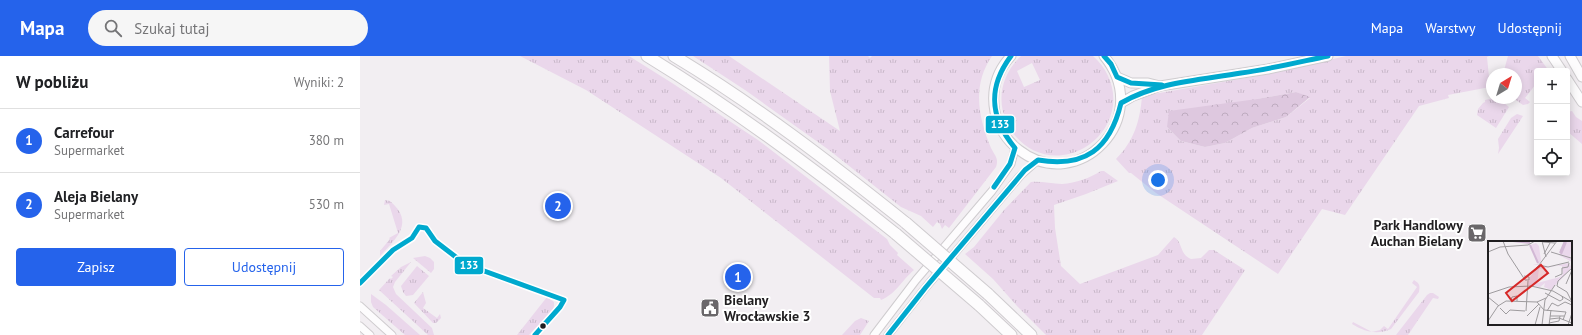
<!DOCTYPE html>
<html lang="pl">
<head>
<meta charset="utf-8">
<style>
  :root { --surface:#fff; --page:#f6f6f6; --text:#202124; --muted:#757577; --line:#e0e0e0; --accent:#2563eb }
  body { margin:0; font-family:"PT Sans",sans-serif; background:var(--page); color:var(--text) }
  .controls { position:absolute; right:12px; top:12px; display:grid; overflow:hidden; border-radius:4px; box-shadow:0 2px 10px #0003 }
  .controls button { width:36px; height:36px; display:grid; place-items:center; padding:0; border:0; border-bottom:1px solid var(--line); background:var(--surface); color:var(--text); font:20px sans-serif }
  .compass { position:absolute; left:1126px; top:12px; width:36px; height:36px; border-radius:50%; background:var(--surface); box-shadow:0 2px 10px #0003; rotate:38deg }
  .you { position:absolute; left:798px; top:124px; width:14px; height:14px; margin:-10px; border:3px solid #fff; border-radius:50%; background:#1a73e8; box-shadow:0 0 0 6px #1a73e833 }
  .badge { display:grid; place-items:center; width:26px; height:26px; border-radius:50%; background:var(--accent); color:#fff; font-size:13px; font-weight:700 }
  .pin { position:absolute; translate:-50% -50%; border:2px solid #fff; box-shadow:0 1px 4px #0006 }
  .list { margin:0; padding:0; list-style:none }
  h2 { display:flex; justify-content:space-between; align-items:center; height:52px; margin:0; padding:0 16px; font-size:17px }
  h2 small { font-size:13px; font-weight:400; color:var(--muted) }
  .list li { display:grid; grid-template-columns:26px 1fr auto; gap:12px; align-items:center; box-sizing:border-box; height:64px; padding:0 16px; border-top:1px solid var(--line) }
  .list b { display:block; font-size:15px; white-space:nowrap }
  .list p { margin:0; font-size:13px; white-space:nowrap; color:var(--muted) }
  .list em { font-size:13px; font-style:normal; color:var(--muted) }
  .actions { display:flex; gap:8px; padding:12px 16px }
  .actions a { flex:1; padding:9px 0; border:1px solid var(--accent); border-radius:4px; text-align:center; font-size:14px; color:var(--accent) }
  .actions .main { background:var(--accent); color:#fff }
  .icon { flex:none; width:22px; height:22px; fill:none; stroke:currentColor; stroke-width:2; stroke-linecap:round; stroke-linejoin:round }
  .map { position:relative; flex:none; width:1222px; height:279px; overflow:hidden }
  header { display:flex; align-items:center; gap:24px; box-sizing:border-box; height:56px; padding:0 20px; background:var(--accent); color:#fff }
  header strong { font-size:19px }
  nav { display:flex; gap:22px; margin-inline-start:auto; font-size:14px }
  .search { width:280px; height:36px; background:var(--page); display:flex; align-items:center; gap:10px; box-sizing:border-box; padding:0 14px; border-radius:22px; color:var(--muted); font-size:15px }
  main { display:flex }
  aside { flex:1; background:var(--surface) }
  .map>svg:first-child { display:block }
</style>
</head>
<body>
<header>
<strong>Mapa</strong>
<div class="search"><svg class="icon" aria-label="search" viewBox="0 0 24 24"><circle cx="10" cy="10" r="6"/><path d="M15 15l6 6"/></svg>Szukaj tutaj</div>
<nav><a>Mapa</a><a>Warstwy</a><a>Udostępnij</a></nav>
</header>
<main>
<aside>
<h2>W pobliżu<small>Wyniki: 2</small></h2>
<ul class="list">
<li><span class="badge">1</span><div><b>Carrefour</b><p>Supermarket</p></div><em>380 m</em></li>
<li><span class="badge">2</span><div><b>Aleja Bielany</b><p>Supermarket</p></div><em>530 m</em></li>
</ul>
<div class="actions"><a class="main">Zapisz</a><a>Udostępnij</a></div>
</aside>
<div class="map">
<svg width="1222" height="279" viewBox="0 0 1222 279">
  <defs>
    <pattern id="grass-tufts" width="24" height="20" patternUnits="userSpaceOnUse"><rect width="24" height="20" fill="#ead7eb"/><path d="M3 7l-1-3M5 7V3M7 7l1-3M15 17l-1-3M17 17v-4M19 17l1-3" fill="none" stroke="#c8b8c9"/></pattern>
    <pattern id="forest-crowns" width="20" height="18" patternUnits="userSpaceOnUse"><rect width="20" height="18" fill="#dec8df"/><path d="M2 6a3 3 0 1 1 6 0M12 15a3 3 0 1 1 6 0" fill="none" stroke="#beabbf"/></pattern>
  </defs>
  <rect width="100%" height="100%" fill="#f2eef2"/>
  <g fill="url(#grass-tufts)" fill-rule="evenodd">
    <path d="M160,0h109l43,27 86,57 129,99 3,6 8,8 -1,2 17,15c-13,11 -17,23 -33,30l-1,-2h-6l-153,-120 -135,-88z"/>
    <path d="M333,0h36l111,75 -10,-40 -1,-35h39l2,2 2,-2h120c-20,29 -14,61 -1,92 4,8 8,10 5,19l-47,61 -4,-3 -3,4 -2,-5 -3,-2 -4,5 -12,-11 -20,-9 -72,-57 -84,-60z"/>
    <path d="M661,0h72c15,13 24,34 19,55 -4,16 -14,29 -28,37 -58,32 -113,-45 -63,-92zM672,7l8,17 -16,7 -7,-16z"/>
    <path d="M986,0h143l-2,1 3,30 -42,8 1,3 -30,8 -74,109 -23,-6 -44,65 -122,-81 -25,-20h-2l-13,-14c18,-18 24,-38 26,-63l127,-22zM936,36l14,6 -24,19 -34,11 -27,15 -20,4 -24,-6 -14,-14 90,-28z"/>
    <path d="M1148,0h30l11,15h-12v13h-1l-11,14 5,4 -2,2 -5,1 -10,-7h3v-24h-13z"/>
    <path d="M1134,42l5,1 10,8 -13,21 -19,-13 1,-6 5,-6 2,-1v-2z"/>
    <path d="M1212,55l4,6 6,4v23l-15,-13v-19z"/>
    <path d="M1157,58l6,2 -25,38 1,-6 -1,-9 13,-21z"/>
    <path d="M741,115h3l14,10 -32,13 -32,11 1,23 6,38 19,18 78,-29 16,-18c9,5 5,17 17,22l10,-1 8,-8h5l31,20 -43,65h-156l-29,-29 -24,-27 -28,-25 9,-7 30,-37 27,-28c10,-1 21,2 31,2 14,-1 28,-6 39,-13z"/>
    <path d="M25,144l5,1c25,21 7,37 -10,55v-5l10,-12 -1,-1 9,-5 -9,-29 -5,1z"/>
    <path d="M65,200l5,2 4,4v7l-3,4 -18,-15z"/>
    <path d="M51,206l-16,20 -2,5 3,7 36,34 2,7h-6l-49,-45 11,-12 1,1 2,-2 -2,-1 10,-9z"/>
    <path d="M57,210l12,10 -16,19 -7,1 -3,-4 -2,-6z"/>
    <path d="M1054,224c6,4 6,5 5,12l-28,37c-14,6 -26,3 -39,-5l1,-2 19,10 8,-2 4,-4 4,3 29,-42 -5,-4z"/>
    <path d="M63,236l3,11 -3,5 14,10 3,-4 1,4 -5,5h-3l-19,-20z"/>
    <path d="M1070,237h3l6,4 -1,2 -5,-1 -25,37h-12l31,-40z"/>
    <path d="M11,238l15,11 34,30h-15l-32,-28 -2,-5z"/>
    <path d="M187,241l7,5v4l-1,3 -24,26h-12z"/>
    <path d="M501,262l8,3 -9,14h-18l13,-14z"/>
  </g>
  <path fill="url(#forest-crowns)" d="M936,36l14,5 -24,20 -34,11 -27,15 -20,4 -24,-6 -14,-14 2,-16 88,-12z"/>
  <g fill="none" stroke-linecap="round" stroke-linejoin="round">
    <g stroke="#cfcccf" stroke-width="9">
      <g id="minor">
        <path d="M0,250l32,29"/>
        <path d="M0,270l10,9"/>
        <path d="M514,279l42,-55 76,-89 19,-27 4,-16"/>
        <path d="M528,279l38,-48 94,-111 18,-16"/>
      </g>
    </g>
    <g stroke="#cfcccf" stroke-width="11">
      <g id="major">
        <path d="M651,0c-15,16 -20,35 -16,56 3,15 12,29 24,38 59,46 136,-32 85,-94"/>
        <path d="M1192,0l10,15"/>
        <path d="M1210,0l12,21"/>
        <path d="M757,21l14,6h17l12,3"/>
        <path d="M1207,23l15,23"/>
        <path d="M761,47l12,-7 27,-10 108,-17 60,-13"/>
      </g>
    </g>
    <g stroke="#cfcccf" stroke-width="13">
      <g id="highway">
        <path d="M287,0c87,53 169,114 249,178"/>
        <path d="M314,0c82,49 158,108 232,167"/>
        <path d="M628,238l43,41"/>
        <path d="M619,249l32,30"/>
      </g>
    </g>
    <use href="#minor" stroke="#fdfcfd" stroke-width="7"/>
    <use href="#major" stroke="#fdfcfd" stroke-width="9"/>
    <use href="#highway" stroke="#fdfcfd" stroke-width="11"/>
    <g stroke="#cfcccf" stroke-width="13" stroke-linecap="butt">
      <g id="highway-bridge">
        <path d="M546,167l82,71"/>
        <path d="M536,178l83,71"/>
      </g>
    </g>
    <use href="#highway-bridge" stroke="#fdfcfd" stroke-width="11"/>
    <g stroke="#fff" stroke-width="8">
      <g id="bus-1">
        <path d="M744,0l7,8 6,13 14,6 31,2"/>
        <path d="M634,131l16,-23 5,-16c-25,-30 -28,-60 -4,-92"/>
        <path d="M0,227l33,-33 19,-12 7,-11 7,1 9,13 30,23 99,36 -4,7 -25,28"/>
        <path d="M528,279l38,-48 99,-117 13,-10c47,8 72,-11 83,-57 36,-21 79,-23 120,-30 29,-4 58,-11 87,-17"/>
      </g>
    </g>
    <use href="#bus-1" stroke="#00a9ce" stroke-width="5"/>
  </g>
  <defs>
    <g id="supermarket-square" transform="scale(1)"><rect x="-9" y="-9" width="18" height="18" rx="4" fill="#6a676a" stroke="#fff"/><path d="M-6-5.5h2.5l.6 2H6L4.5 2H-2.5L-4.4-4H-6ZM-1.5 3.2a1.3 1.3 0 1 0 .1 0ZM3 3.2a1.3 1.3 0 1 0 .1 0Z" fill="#fff"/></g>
    <g id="civic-square" transform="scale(1)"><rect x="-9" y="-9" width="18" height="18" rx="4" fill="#6a676a" stroke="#fff"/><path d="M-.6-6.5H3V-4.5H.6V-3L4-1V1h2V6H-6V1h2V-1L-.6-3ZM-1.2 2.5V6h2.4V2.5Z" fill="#fff"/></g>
  </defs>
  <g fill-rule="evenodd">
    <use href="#supermarket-square" x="1117" y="177"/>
    <use href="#civic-square" x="350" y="252"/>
  </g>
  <circle fill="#201e20" stroke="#fff" stroke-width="1.5" cx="183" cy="270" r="3.5"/>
  <g text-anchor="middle" stroke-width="4" stroke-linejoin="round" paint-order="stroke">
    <g font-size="14" font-weight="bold" fill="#201e20" stroke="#fff" text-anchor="end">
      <text x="1103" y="174">Park Handlowy<tspan x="1103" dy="16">Auchan Bielany</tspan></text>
      <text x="364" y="249" text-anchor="start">Bielany<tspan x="364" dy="16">Wrocławskie 3</tspan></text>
    </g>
  </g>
  <g transform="translate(1128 185)">
    <rect width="84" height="84" fill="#f2eef2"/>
    <path d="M76,0h8l-2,18 2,-2v5l-13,-7 3,-5h-4l4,-1zM48,2l3,3 2,15 -3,4 -5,-1h5l-8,-19zM80,22l4,4 -21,23 -7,-3 1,-4 -5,4 -12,-2 2,-8 9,-11 13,1zM67,25h7l1,8 -3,3 -23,6 2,-14z" fill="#ead7eb" fill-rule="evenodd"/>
    <path fill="none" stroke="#d2b8d5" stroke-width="2" d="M25,0l17,2M42,4l8,18M72,12l5,-12M73,13l5,-12"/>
    <path fill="none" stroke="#9e9b9e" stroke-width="1" d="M15,0l5,13 17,26h4v-3l-5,-1M54,0l4,16M55,1l12,1M0,11l12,-5 28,-2 7,-4M63,11l20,6M56,13l6,-11M51,24l18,-24M48,27l3,-3 9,2 21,-5M67,36l7,-3v-6l6,-1 1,-4M70,40l14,-13M70,40l-1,5 10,6 4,8M78,43l6,-14M57,52l15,8 3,-2 -1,-3M0,53l21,-7 22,-1 22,5 19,11M0,56l11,9M23,59l1,-3 5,-1v5M49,61l7,8 22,2 -3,8M12,67l6,6 4,-4 15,1M38,70l2,-30M59,70l5,-8 6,3 7,-4 7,3M39,75l12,-12M62,75h14M62,78l9,-1 13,5M0,80l10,-15 8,-5 31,1 9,-4M61,82l10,-2 1,-5M47,84l5,-18M54,84l3,-25 10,-15M61,84l2,-15M80,84l4,-12"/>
    <path fill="#d62828" fill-opacity="0.15" stroke="#d62828" stroke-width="2" d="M53,24l7,8 -36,28 -6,-8z"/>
    <rect width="84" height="84" fill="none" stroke="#201e20" stroke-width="2"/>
  </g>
  <g stroke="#fff" stroke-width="1.5">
    <rect x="625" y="59" width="30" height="19" rx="4" fill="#00a9ce"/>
    <rect x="94" y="200" width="30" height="19" rx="4" fill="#00a9ce"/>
  </g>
  <g font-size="11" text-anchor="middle" font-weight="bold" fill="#fff">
    <text x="640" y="72">133</text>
    <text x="109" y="213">133</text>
  </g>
</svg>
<div class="controls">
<button>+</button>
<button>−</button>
<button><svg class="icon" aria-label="locate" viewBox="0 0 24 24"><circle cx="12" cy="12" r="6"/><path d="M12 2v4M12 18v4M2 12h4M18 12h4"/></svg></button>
</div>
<svg class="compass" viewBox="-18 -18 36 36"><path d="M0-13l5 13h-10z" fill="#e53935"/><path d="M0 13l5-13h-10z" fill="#757577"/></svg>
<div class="you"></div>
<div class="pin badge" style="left:378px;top:221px">1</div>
<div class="pin badge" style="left:198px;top:150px">2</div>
</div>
</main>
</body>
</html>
